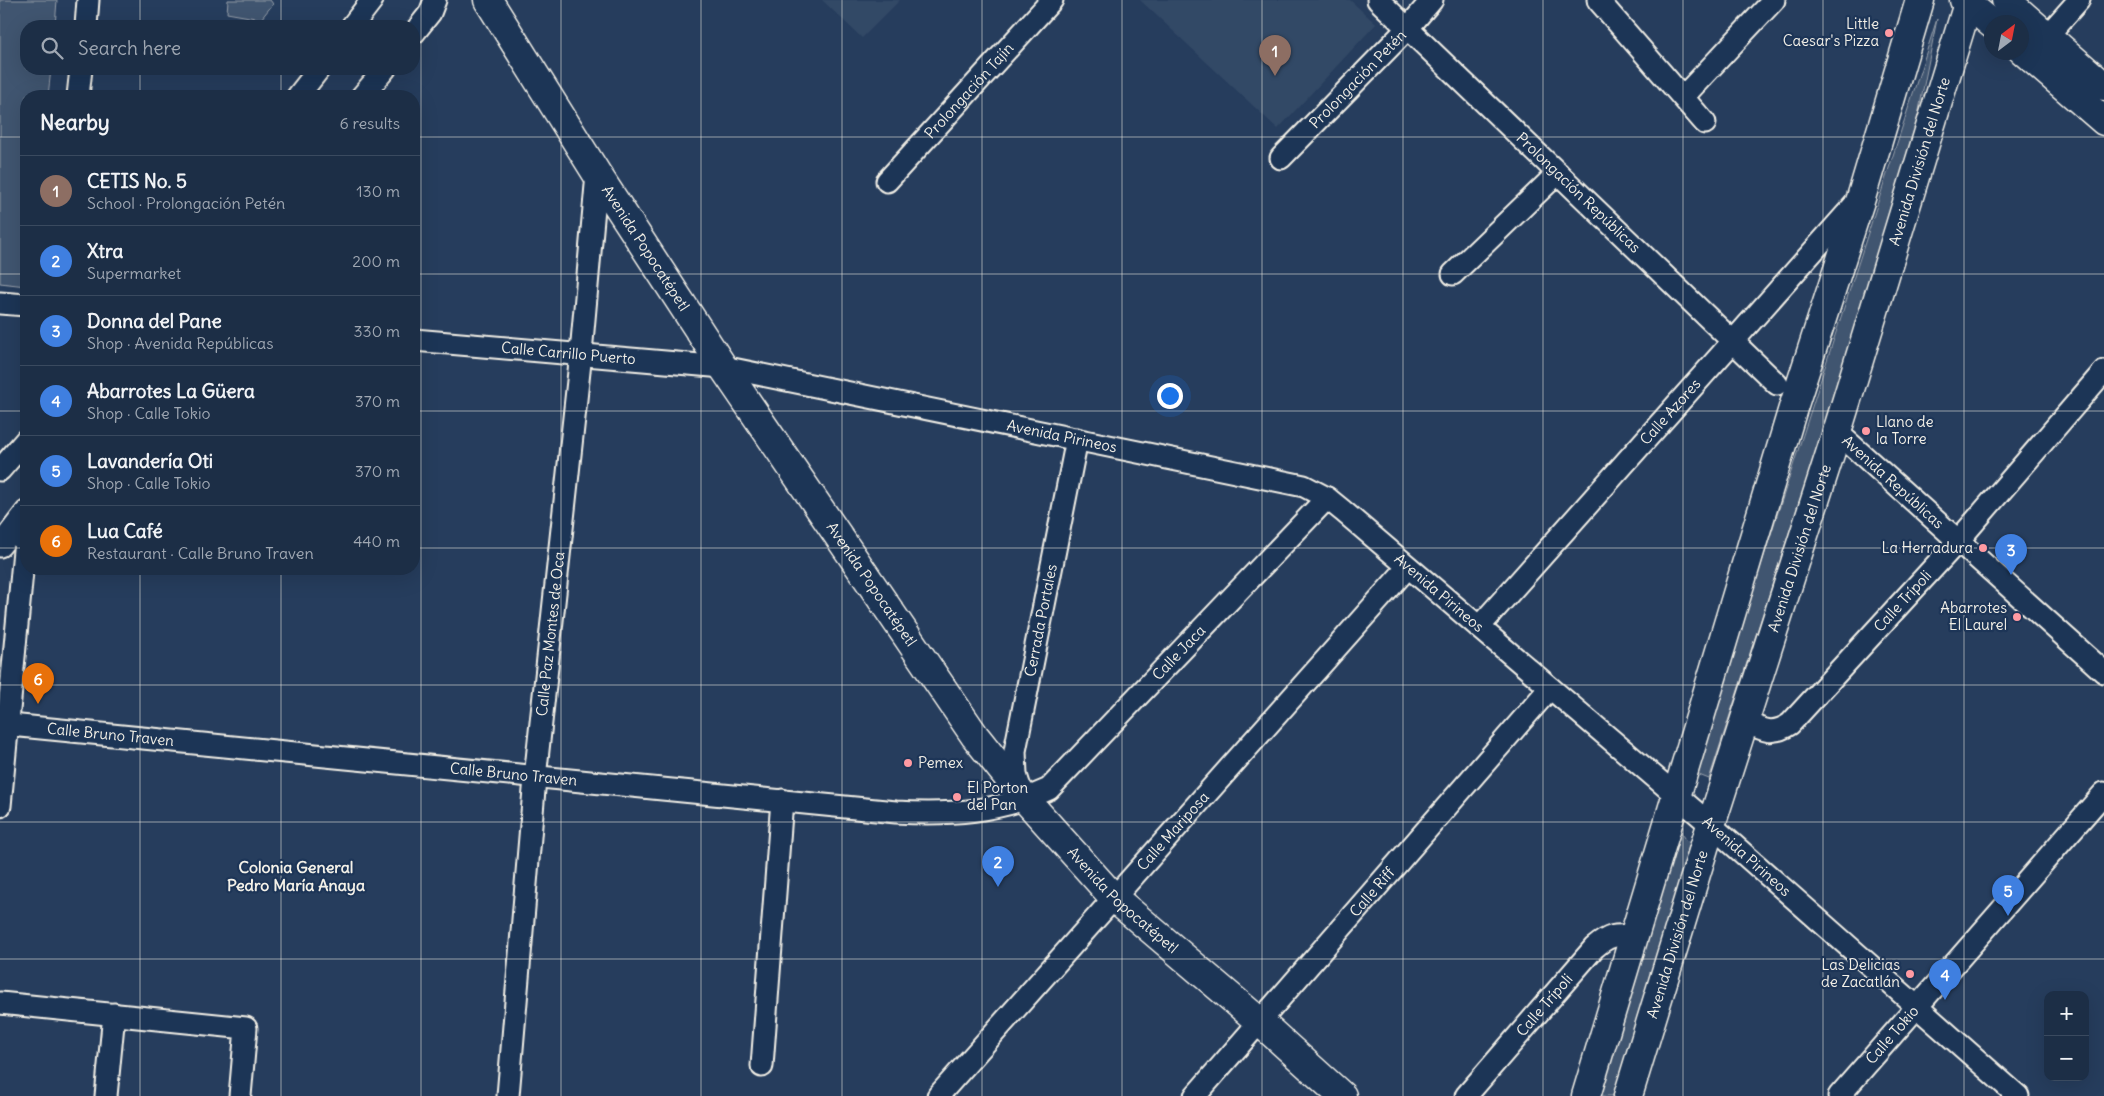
<!DOCTYPE html>
<html lang="en">
<head>
<meta charset="utf-8">
<style>
  :root { --surface:#1c2e46; --page:#293a51; --text:#f1f3f6; --muted:#a0a8b3; --line:#3a4a5f; --accent:#e797bd }
  body { margin:0; font-family:Delius,sans-serif; background:var(--page); color:var(--text) }
  .controls { position:absolute; right:15px; bottom:15px; display:grid; overflow:hidden; border-radius:10px; box-shadow:0 5px 20px #0002 }
  .controls button { width:45px; height:45px; display:grid; place-items:center; padding:0; border:0; border-bottom:1px solid var(--line); background:var(--surface); color:var(--text); font:25px sans-serif }
  .compass { position:absolute; left:1984px; top:15px; width:45px; height:45px; border-radius:50%; background:var(--surface); box-shadow:0 5px 20px #0002; rotate:32deg }
  .you { position:absolute; left:1169px; top:395px; width:18px; height:18px; margin:-12px; border:4px solid #fff; border-radius:50%; background:#1a73e8; box-shadow:0 0 0 8px #1a73e833 }
  .badge { display:grid; place-items:center; width:32px; height:32px; border-radius:50%; background:var(--accent); color:#fff; font-size:16px; font-weight:700 }
  .pin { position:absolute; translate:-50% -41px; filter:drop-shadow(0 1px 2px #0008) }
  .pin::after { content:''; position:absolute; top:26px; width:18px; height:15px; background:inherit; clip-path:polygon(0 0,100% 0,50% 100%) }
  .list { margin:0; padding:0; list-style:none }
  h2 { display:flex; justify-content:space-between; align-items:center; height:65px; margin:0; padding:0 20px; font-size:21px }
  h2 small { font-size:16px; font-weight:400; color:var(--muted) }
  .list li { display:grid; grid-template-columns:32px 1fr auto; gap:15px; align-items:center; box-sizing:border-box; height:70px; padding:0 20px; border-top:1px solid var(--line) }
  .list b { display:block; font-size:19px; white-space:nowrap }
  .list p { margin:0; font-size:16px; white-space:nowrap; color:var(--muted) }
  .list em { font-size:16px; font-style:normal; color:var(--muted) }
  .icon { flex:none; width:28px; height:28px; fill:none; stroke:currentColor; stroke-width:2; stroke-linecap:round; stroke-linejoin:round }
  .map { position:relative; flex:none; width:2104px; height:1096px; overflow:hidden }
  .search { position:absolute; background:var(--surface); box-shadow:0 5px 20px #0002; left:20px; top:20px; width:400px; height:55px; display:flex; align-items:center; gap:12px; box-sizing:border-box; padding:0 18px; border-radius:20px; color:var(--muted); font-size:19px }
  .panel { position:absolute; background:var(--surface); box-shadow:0 5px 20px #0002; left:20px; top:90px; width:400px; height:485px; border-radius:20px }
  .map>svg:first-child { display:block }
</style>
</head>
<body>
<div class="map">
<svg width="2104" height="1096" viewBox="0 0 2104 1096">
  <rect width="100%" height="100%" fill="#263d5d"/>
  <filter id="ink" filterUnits="userSpaceOnUse"><feTurbulence type="fractalNoise" baseFrequency=".02" numOctaves="2"/><feDisplacementMap in="SourceGraphic" scale="10" xChannelSelector="R" yChannelSelector="G"/><feConvolveMatrix kernelMatrix="1 2 1 2 8 2 1 2 1" color-interpolation-filters="sRGB"/></filter>
  <g filter="url(#ink)">
    <g fill="#334966">
      <path d="M822,0h78l-38,38z"/>
      <path d="M1140,0h210l26,24 -98,105z"/>
    </g>
    <g fill="#40546f" stroke="#9aa2ac">
      <path d="M0,0h57l-2,26h-29v43h25l-3,27h-22v190l-26,-3z"/>
      <path d="M228,0h42l3,4 -12,15 -34,-6z"/>
      <path d="M1937,19l-30,152 -198,608 -15,-6z"/>
      <path d="M1679,830l13,17 -74,249h-20z"/>
    </g>
    <g fill="none" stroke-linecap="round" stroke-linejoin="round">
      <g stroke="#f4f1e8" stroke-width="25">
        <g id="minor">
          <path id="s1" d="M1378,0l399,384"/>
          <path d="M1598,0l107,123"/>
          <path d="M86,26l2,-26"/>
          <path d="M352,26l20,-26"/>
          <path d="M414,33l16,-20 5,-13"/>
          <path d="M2047,36l32,-36"/>
          <path d="M78,96l3,-27"/>
          <path d="M298,96l21,-27"/>
          <path d="M362,96l23,-27"/>
          <path d="M1683,97l91,-97"/>
          <path id="s2" d="M1281,158l127,-130 24,-28"/>
          <path id="s3" d="M887,181l165,-181"/>
          <path d="M1453,274l105,-101"/>
          <path d="M0,303l26,2"/>
          <path id="s4" d="M414,340l309,27 581,119 23,12 16,13 368,314 307,271"/>
          <path id="s5" d="M1837,432l267,240"/>
          <path d="M0,470l26,-30"/>
          <path d="M0,546l26,-34"/>
          <path id="s6" d="M1479,627l378,-425"/>
          <path id="s7" d="M1744,721c18,9 28,15 46,3l168,-183 146,-170"/>
          <path id="s8" d="M0,724l896,88c53,3 105,0 153,-23l278,-291"/>
          <path id="s9" d="M1021,791l-5,-16 -1,-24 62,-312"/>
          <path d="M0,806l26,-277"/>
          <path d="M0,1003l246,25 -6,68"/>
          <path d="M762,1066l20,-266"/>
          <path d="M106,1096l8,-82"/>
          <path id="s10" d="M508,1096l27,-318 46,-425 16,-179"/>
          <path id="s11" d="M938,1096l470,-529"/>
          <path id="s12" d="M1195,1096l355,-408"/>
          <path id="s13" d="M1466,1096l128,-148c15,-13 21,-14 41,-11"/>
          <path id="s14" d="M1839,1096l265,-303"/>
        </g>
      </g>
      <g stroke="#f4f1e8" stroke-width="31">
        <g id="secondary">
          <path d="M1586,1096l207,-688 68,-210 59,-198"/>
          <path id="s15" d="M1628,1096l83,-271 126,-393 132,-432"/>
        </g>
      </g>
      <g stroke="#f4f1e8" stroke-width="31">
        <g id="primary">
          <path id="s16" d="M488,0l109,174 126,193 252,369 51,64 88,98 146,124 82,74"/>
          <path d="M1964,0l28,24"/>
          <path d="M2006,0l98,86"/>
          <path d="M2022,50l82,71"/>
        </g>
      </g>
      <use href="#minor" stroke="#1d3557" stroke-width="21"/>
      <use href="#secondary" stroke="#1d3557" stroke-width="28"/>
      <use href="#primary" stroke="#1d3557" stroke-width="28"/>
    </g>
  </g>
  <path fill="none" stroke="#f4f1e8" stroke-width="1" stroke-opacity="0.55" d="M140,0v26M281,0v26M421,0v1096M561,0v1096M701,0v1096M842,0v1096M982,0v1096M1122,0v1096M1262,0v1096M1403,0v1096M1543,0v1096M1683,0v1096M1823,0v1096M1964,0v1096M140,69v27M281,69v27M0,137h26M414,137h1690M0,274h26M414,274h1690M0,411h26M414,411h1690M0,548h26M414,548h1690M140,569v527M281,569v527M0,685h2104M0,822h2104M0,959h2104"/>
  <g fill="#ff9aa2" stroke="#1d3557" stroke-width="2">
    <circle cx="1889" cy="33" r="5"/>
    <circle cx="1866" cy="431" r="5"/>
    <circle cx="1983" cy="548" r="5"/>
    <circle cx="2017" cy="617" r="5"/>
    <circle cx="908" cy="763" r="5"/>
    <circle cx="957" cy="797" r="5"/>
    <circle cx="1910" cy="974" r="5"/>
  </g>
  <g text-anchor="middle" stroke-width="4.5" stroke-linejoin="round" paint-order="stroke">
    <g font-size="15" fill="#f4f1e8" stroke="#1d3557" text-anchor="end">
      <text x="1879" y="29">Little<tspan x="1879" dy="17">Caesar's Pizza</tspan></text>
      <text x="1876" y="427" text-anchor="start">Llano de<tspan x="1876" dy="17">la Torre</tspan></text>
      <text x="1973" y="553">La Herradura</text>
      <text x="2007" y="613">Abarrotes<tspan x="2007" dy="17">El Laurel</tspan></text>
      <text x="918" y="768" text-anchor="start">Pemex</text>
      <text x="967" y="793" text-anchor="start">El Porton<tspan x="967" dy="17">del Pan</tspan></text>
      <text x="1900" y="970">Las Delicias<tspan x="1900" dy="17">de Zacatlán</tspan></text>
    </g>
    <g font-size="15" fill="#f4f1e8" stroke="#1d3557">
      <text dy="5" stroke="none"><textPath href="#s2" startOffset="110">Prolongación Petén</textPath></text>
      <text dy="5" stroke="none"><textPath href="#s3" startOffset="122">Prolongación Tajín</textPath></text>
      <text dy="5" stroke="none"><textPath href="#s15" startOffset="979">Avenida División del Norte</textPath></text>
      <text dy="5" stroke="none"><textPath href="#s1" startOffset="278">Prolongación Repúblicas</textPath></text>
      <text dy="5" stroke="none"><textPath href="#s16" startOffset="294">Avenida Popocatépetl</textPath></text>
      <text dy="5" stroke="none"><textPath href="#s4" startOffset="155">Calle Carrillo Puerto</textPath></text>
      <text dy="5" stroke="none"><textPath href="#s6" startOffset="288">Calle Azores</textPath></text>
      <text dy="5" stroke="none"><textPath href="#s4" startOffset="656">Avenida Pirineos</textPath></text>
      <text dy="5" stroke="none"><textPath href="#s5" startOffset="75">Avenida Repúblicas</textPath></text>
      <text dy="5" stroke="none"><textPath href="#s15" startOffset="574">Avenida División del Norte</textPath></text>
      <text dy="5" stroke="none"><textPath href="#s16" startOffset="699">Avenida Popocatépetl</textPath></text>
      <text dy="5" stroke="none"><textPath href="#s4" startOffset="1076">Avenida Pirineos</textPath></text>
      <text dy="5" stroke="none"><textPath href="#s7" startOffset="216">Calle Trípoli</textPath></text>
      <text dy="5" stroke="none"><textPath href="#s9" startOffset="174">Cerrada Portales</textPath></text>
      <text dy="5" stroke="none"><textPath href="#s10" startOffset="464">Calle Paz Montes de Oca</textPath></text>
      <text dy="5" stroke="none"><textPath href="#s8" startOffset="1245">Calle Jaca</textPath></text>
      <text dy="5" stroke="none"><textPath href="#s8" startOffset="111">Calle Bruno Traven</textPath></text>
      <text dy="5" stroke="none"><textPath href="#s8" startOffset="516">Calle Bruno Traven</textPath></text>
      <text dy="5" stroke="none"><textPath href="#s11" startOffset="354">Calle Mariposa</textPath></text>
      <text dy="5" stroke="none"><textPath href="#s4" startOffset="1481">Avenida Pirineos</textPath></text>
      <text dy="5" stroke="none"><textPath href="#s12" startOffset="270">Calle Riff</textPath></text>
      <text dy="5" stroke="none"><textPath href="#s16" startOffset="1104">Avenida Popocatépetl</textPath></text>
      <text dy="5" stroke="none"><textPath href="#s15" startOffset="169">Avenida División del Norte</textPath></text>
      <text dy="5" stroke="none"><textPath href="#s13" startOffset="120">Calle Trípoli</textPath></text>
      <text dy="5" stroke="none"><textPath href="#s14" startOffset="81">Calle Tokio</textPath></text>
    </g>
    <g font-size="16" font-weight="bold" fill="#f4f1e8" stroke="#1d3557">
      <text x="296" y="873">Colonia General<tspan x="296" dy="18">Pedro María Anaya</tspan></text>
    </g>
  </g>
</svg>
<div class="controls">
<button>+</button>
<button>−</button>
</div>
<svg class="compass" viewBox="-18 -18 36 36"><path d="M0-13l5 13h-10z" fill="#e53935"/><path d="M0 13l5-13h-10z" fill="#a0a8b3"/></svg>
<div class="you"></div>
<div class="pin badge" style="left:1275px;top:76px;background:#8d6e63">1</div>
<div class="pin badge" style="left:998px;top:887px;background:#3f7fe0">2</div>
<div class="pin badge" style="left:2011px;top:575px;background:#3f7fe0">3</div>
<div class="pin badge" style="left:1945px;top:1000px;background:#3f7fe0">4</div>
<div class="pin badge" style="left:2008px;top:916px;background:#3f7fe0">5</div>
<div class="pin badge" style="left:38px;top:704px;background:#e8710a">6</div>
<div class="search"><svg class="icon" aria-label="search" viewBox="0 0 24 24"><circle cx="10" cy="10" r="6"/><path d="M15 15l6 6"/></svg>Search here</div>
<section class="panel">
<h2>Nearby<small>6 results</small></h2>
<ul class="list">
<li><span class="badge" style="background:#8d6e63">1</span><div><b>CETIS No. 5</b><p>School · Prolongación Petén</p></div><em>130 m</em></li>
<li><span class="badge" style="background:#3f7fe0">2</span><div><b>Xtra</b><p>Supermarket</p></div><em>200 m</em></li>
<li><span class="badge" style="background:#3f7fe0">3</span><div><b>Donna del Pane</b><p>Shop · Avenida Repúblicas</p></div><em>330 m</em></li>
<li><span class="badge" style="background:#3f7fe0">4</span><div><b>Abarrotes La Güera</b><p>Shop · Calle Tokio</p></div><em>370 m</em></li>
<li><span class="badge" style="background:#3f7fe0">5</span><div><b>Lavandería Oti</b><p>Shop · Calle Tokio</p></div><em>370 m</em></li>
<li><span class="badge" style="background:#e8710a">6</span><div><b>Lua Café</b><p>Restaurant · Calle Bruno Traven</p></div><em>440 m</em></li>
</ul>
</section>
</div>
</body>
</html>
